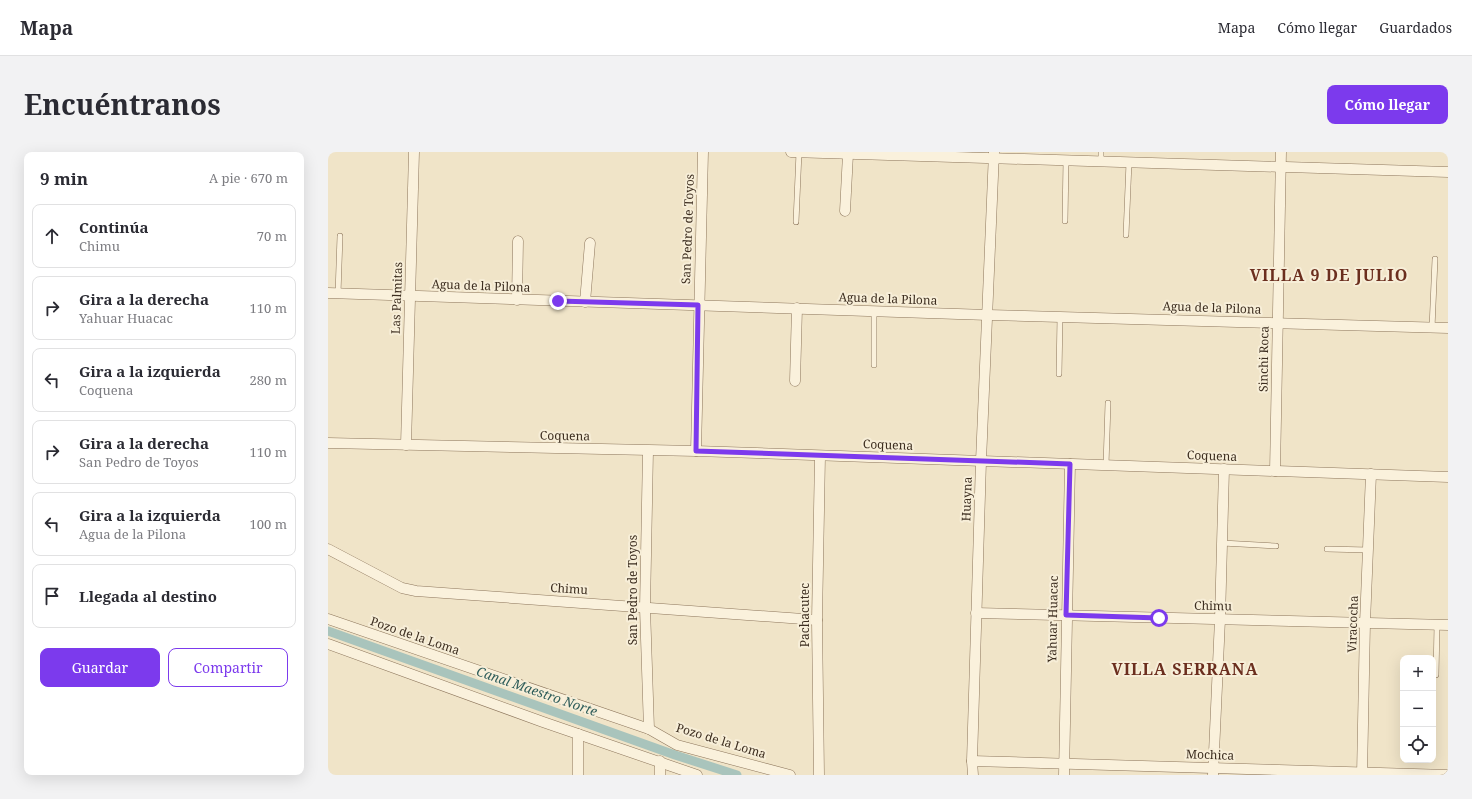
<!DOCTYPE html>
<html lang="es">
<head>
<meta charset="utf-8">
<style>
  :root { --surface:#fff; --page:#f2f2f3; --text:#2b2b33; --muted:#7c7c81; --line:#e1e1e2; --accent:#7c3aed }
  body { margin:0; font-family:"Noto Serif",serif; background:var(--page); color:var(--text) }
  .controls { position:absolute; right:12px; bottom:12px; display:grid; overflow:hidden; border-radius:8px; box-shadow:0 4px 16px #0002 }
  .controls button { width:36px; height:36px; display:grid; place-items:center; padding:0; border:0; border-bottom:1px solid var(--line); background:var(--surface); color:var(--text); font:20px sans-serif }
  .stop { position:absolute; width:12px; height:12px; margin:-9px; border:3px solid #7c3aed; border-radius:50%; background:#fff }
  .stop.end { background:#7c3aed; border-color:#fff; box-shadow:0 1px 4px #0008 }
  .list { margin:0; padding:0; list-style:none }
  h2 { display:flex; justify-content:space-between; align-items:center; height:52px; margin:0; padding:0 16px; font-size:17px }
  h2 small { font-size:13px; font-weight:400; color:var(--muted) }
  .list li { display:grid; grid-template-columns:26px 1fr auto; gap:12px; align-items:center; box-sizing:border-box; height:64px; margin:0 8px 8px; padding:0 8px; border:1px solid var(--line); border-radius:8px }
  .list b { display:block; font-size:15px; white-space:nowrap }
  .list p { margin:0; font-size:13px; white-space:nowrap; color:var(--muted) }
  .list em { font-size:13px; font-style:normal; color:var(--muted) }
  .actions { display:flex; gap:8px; padding:12px 16px }
  .actions a { flex:1; padding:9px 0; border:1px solid var(--accent); border-radius:8px; text-align:center; font-size:14px; color:var(--accent) }
  .actions .main { background:var(--accent); color:#fff }
  .icon { flex:none; width:22px; height:22px; fill:none; stroke:currentColor; stroke-width:2; stroke-linecap:round; stroke-linejoin:round }
  .map { position:relative; flex:none; width:1120px; height:623px; overflow:hidden; border-radius:8px }
  header { display:flex; align-items:center; gap:24px; box-sizing:border-box; height:56px; padding:0 20px; background:var(--surface); border-bottom:1px solid var(--line) }
  header strong { font-size:19px }
  nav { display:flex; gap:22px; margin-inline-start:auto; font-size:14px }
  .intro { display:flex; align-items:center; justify-content:space-between; box-sizing:border-box; height:96px; padding:0 24px }
  h1 { margin:0; font-size:28px }
  .button { padding:10px 18px; border-radius:8px; background:var(--accent); color:#fff; font-size:14px; font-weight:700 }
  main { display:flex; gap:24px; padding:0 24px }
  aside { flex:1; background:var(--surface); border-radius:8px; box-shadow:0 4px 16px #0002 }
  .map>svg:first-child { display:block }
</style>
</head>
<body>
<header>
<strong>Mapa</strong>
<nav><a>Mapa</a><a>Cómo llegar</a><a>Guardados</a></nav>
</header>
<div class="intro"><h1>Encuéntranos</h1><a class="button">Cómo llegar</a></div>
<main>
<aside>
<h2>9 min<small>A pie · 670 m</small></h2>
<ul class="list">
<li><svg class="icon" aria-label="ahead" viewBox="0 0 24 24"><path d="M12 20V5M6 11l6-6 6 6"/></svg><div><b>Continúa</b><p>Chimu</p></div><em>70 m</em></li>
<li><svg class="icon" aria-label="right" viewBox="0 0 24 24"><path d="M7 20v-9h11M14 6l5 5-5 5"/></svg><div><b>Gira a la derecha</b><p>Yahuar Huacac</p></div><em>110 m</em></li>
<li><svg class="icon" aria-label="left" viewBox="0 0 24 24"><path d="M17 20v-9H6M10 6l-5 5 5 5"/></svg><div><b>Gira a la izquierda</b><p>Coquena</p></div><em>280 m</em></li>
<li><svg class="icon" aria-label="right" viewBox="0 0 24 24"><path d="M7 20v-9h11M14 6l5 5-5 5"/></svg><div><b>Gira a la derecha</b><p>San Pedro de Toyos</p></div><em>110 m</em></li>
<li><svg class="icon" aria-label="left" viewBox="0 0 24 24"><path d="M17 20v-9H6M10 6l-5 5 5 5"/></svg><div><b>Gira a la izquierda</b><p>Agua de la Pilona</p></div><em>100 m</em></li>
<li><svg class="icon" aria-label="arrive" viewBox="0 0 24 24"><path d="M6 21V4h12l-3 4 3 4H6"/></svg><div><b>Llegada al destino</b></div></li>
</ul>
<div class="actions"><a class="main">Guardar</a><a>Compartir</a></div>
</aside>
<div class="map">
<svg width="1120" height="623" viewBox="0 0 1120 623">
  <rect width="100%" height="100%" fill="#f0e4c8"/>
  <g fill="none" stroke-linecap="round" stroke-linejoin="round">
    <path stroke="#a9c4bc" stroke-width="9" d="M0,479l347,124 62,20"/>
    <g stroke="#8d765c" stroke-width="6">
      <g id="service">
        <path d="M773,10v-10"/>
        <path d="M737,69l1,-61"/>
        <path d="M468,70l3,-70"/>
        <path d="M798,83l3,-73"/>
        <path d="M10,142l2,-58"/>
        <path d="M1104,176l3,-69"/>
        <path d="M546,213v-54"/>
        <path d="M731,222l1,-57"/>
        <path d="M778,313l2,-62"/>
        <path d="M894,391l54,3"/>
        <path d="M999,397l41,1"/>
        <path d="M1108,523l1,-50"/>
      </g>
    </g>
    <g stroke="#8d765c" stroke-width="11">
      <g id="minor">
        <path d="M463,0l657,20"/>
        <path d="M517,59l3,-57"/>
        <path d="M0,141l660,22 460,13"/>
        <path d="M189,148l1,-59"/>
        <path d="M257,150l5,-59"/>
        <path d="M467,229l2,-73"/>
        <path d="M0,291l368,8 752,26"/>
        <path d="M78,293l8,-293"/>
        <path d="M320,299l-3,157 4,121"/>
        <path d="M368,299l7,-299"/>
        <path d="M947,319l6,-319"/>
        <path d="M0,397l74,39 14,3 401,29"/>
        <path d="M648,461l472,12"/>
        <path d="M0,467l321,110 28,16 113,30"/>
        <path d="M0,492l215,78 154,53"/>
        <path d="M644,609l476,14"/>
        <path d="M250,623v-41"/>
        <path d="M332,623v-14"/>
        <path d="M491,623l-2,-155 3,-164"/>
        <path d="M645,623l-1,-14 9,-300 13,-309"/>
        <path d="M736,623l6,-311"/>
        <path d="M885,623l7,-156 4,-150"/>
        <path d="M1034,623l3,-152 6,-149"/>
      </g>
    </g>
    <use href="#service" stroke="#faf1dc" stroke-width="5"/>
    <use href="#minor" stroke="#faf1dc" stroke-width="10"/>
  </g>
  <g fill="none" stroke-linecap="round" stroke-linejoin="round">
    <path stroke="#7c3aed" stroke-width="5" d="M230,149l140,4 -2,146 374,13 -4,151 93,3"/>
  </g>
  <g text-anchor="middle" stroke-width="4" stroke-linejoin="round" paint-order="stroke">
    <g font-size="12" fill="#3d2e20" stroke="#f7eed8">
      <text transform="translate(360 77) rotate(-88)" y="4">San Pedro de Toyos</text>
      <text transform="translate(153 134) rotate(2)" y="4">Agua de la Pilona</text>
      <text transform="translate(69 146) rotate(-88)" y="4">Las Palmitas</text>
      <text transform="translate(560 147) rotate(2)" y="4">Agua de la Pilona</text>
      <text transform="translate(884 156) rotate(2)" y="4">Agua de la Pilona</text>
      <text transform="translate(936 207) rotate(-89)" y="4">Sinchi Roca</text>
      <text transform="translate(237 284) rotate(1)" y="4">Coquena</text>
      <text transform="translate(560 293) rotate(2)" y="4">Coquena</text>
      <text transform="translate(884 304) rotate(2)" y="4">Coquena</text>
      <text transform="translate(639 347) rotate(-88)" y="4">Huayna</text>
      <text transform="translate(241 437) rotate(4)" y="4">Chimu</text>
      <text transform="translate(305 438) rotate(-90)" y="4">San Pedro de Toyos</text>
      <text transform="translate(885 454) rotate(1)" y="4">Chimu</text>
      <text transform="translate(477 463) rotate(-90)" y="4">Pachacutec</text>
      <text transform="translate(725 467) rotate(-89)" y="4">Yahuar Huacac</text>
      <text transform="translate(1025 472) rotate(-88)" y="4">Viracocha</text>
      <text transform="translate(87 484) rotate(19)" y="4">Pozo de la Loma</text>
      <text transform="translate(393 589) rotate(17)" y="4">Pozo de la Loma</text>
      <text transform="translate(882 603) rotate(2)" y="4">Mochica</text>
    </g>
    <g font-size="13" font-style="italic" fill="#2f5d5a" stroke="#f7eed8">
      <text transform="translate(209 539) rotate(19)" y="5">Canal Maestro Norte</text>
    </g>
    <g font-size="16" font-weight="bold" letter-spacing="1" fill="#6b2e1e" stroke="#f7eed8">
      <text x="1001" y="129">VILLA 9 DE JULIO</text>
      <text x="857" y="523">VILLA SERRANA</text>
    </g>
  </g>
</svg>
<div class="controls">
<button>+</button>
<button>−</button>
<button><svg class="icon" aria-label="locate" viewBox="0 0 24 24"><circle cx="12" cy="12" r="6"/><path d="M12 2v4M12 18v4M2 12h4M18 12h4"/></svg></button>
</div>
<div class="stop" style="left:831px;top:466px"></div>
<div class="stop end" style="left:230px;top:149px"></div>
</div>
</main>
</body>
</html>
